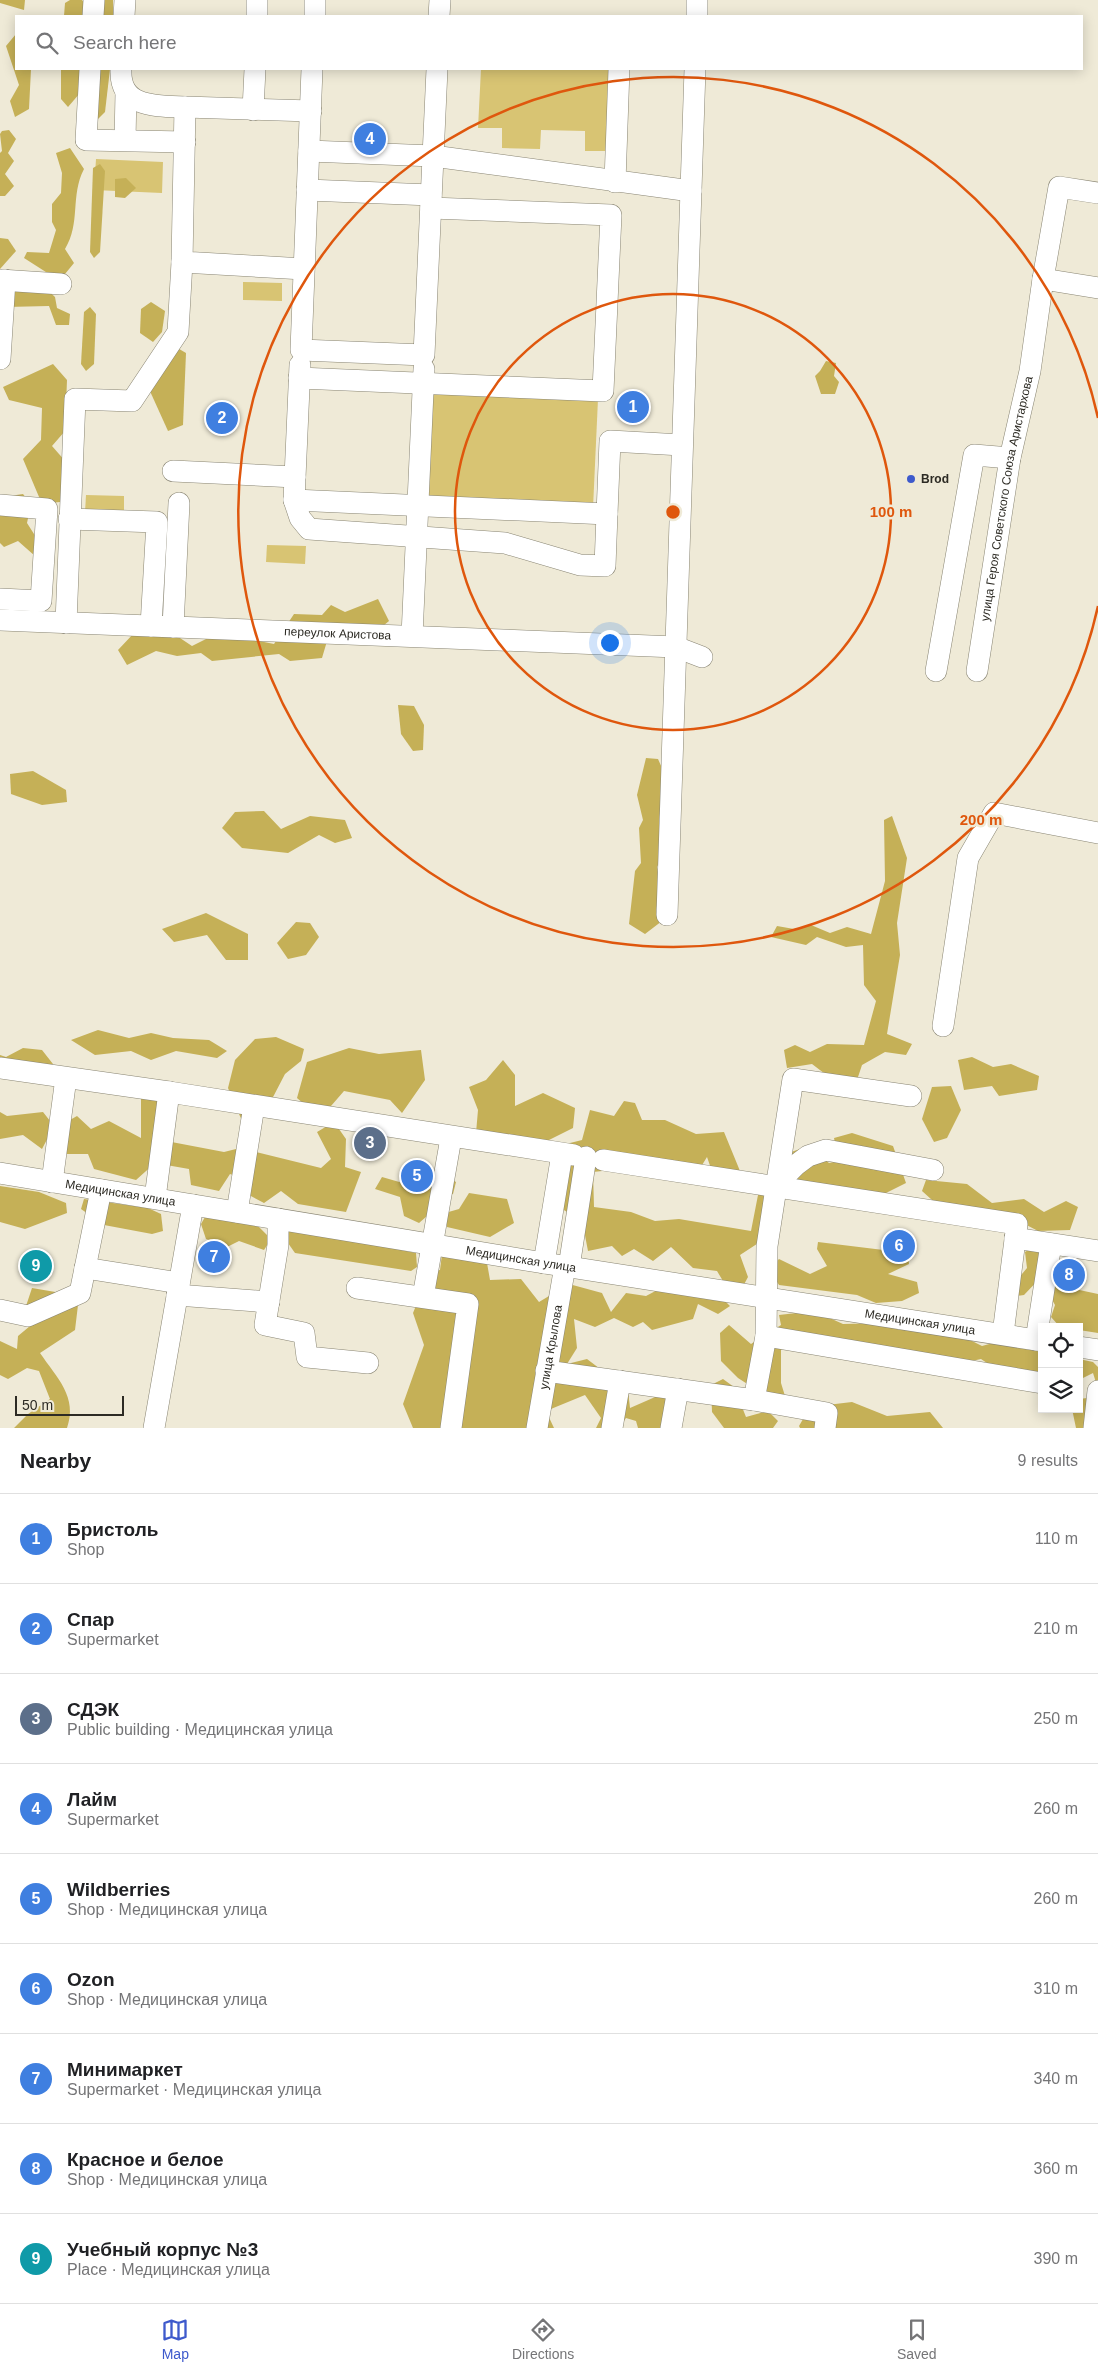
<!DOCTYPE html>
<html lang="en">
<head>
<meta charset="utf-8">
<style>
  :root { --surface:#fff; --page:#f6f6f6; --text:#202124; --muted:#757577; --line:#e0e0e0; --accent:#3e5acc }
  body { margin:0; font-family:Helvetica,sans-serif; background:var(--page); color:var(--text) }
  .controls { position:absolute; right:15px; bottom:15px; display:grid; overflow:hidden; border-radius:0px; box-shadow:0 2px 12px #0003 }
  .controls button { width:45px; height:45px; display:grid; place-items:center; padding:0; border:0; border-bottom:1px solid var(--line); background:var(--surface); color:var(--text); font:25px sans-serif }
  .scale { position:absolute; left:15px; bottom:12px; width:109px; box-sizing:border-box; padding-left:5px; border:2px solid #2d2b24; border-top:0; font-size:14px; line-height:18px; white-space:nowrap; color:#2d2b24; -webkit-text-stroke:4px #efead7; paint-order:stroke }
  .you { position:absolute; left:609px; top:642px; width:18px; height:18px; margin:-12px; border:4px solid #fff; border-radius:50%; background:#1a73e8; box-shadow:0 0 0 8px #1a73e833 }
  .badge { display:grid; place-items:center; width:32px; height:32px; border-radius:50%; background:var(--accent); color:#fff; font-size:16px; font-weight:700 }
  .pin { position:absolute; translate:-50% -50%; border:2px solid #fff; box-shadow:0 1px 5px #0006 }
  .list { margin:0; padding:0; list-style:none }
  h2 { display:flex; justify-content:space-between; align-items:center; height:65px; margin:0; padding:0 20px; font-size:21px }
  h2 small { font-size:16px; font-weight:400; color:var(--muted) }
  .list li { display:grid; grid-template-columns:32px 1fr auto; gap:15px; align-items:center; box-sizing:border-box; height:90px; padding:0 20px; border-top:1px solid var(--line) }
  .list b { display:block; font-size:19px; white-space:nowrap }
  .list p { margin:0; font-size:16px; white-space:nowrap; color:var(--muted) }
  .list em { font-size:16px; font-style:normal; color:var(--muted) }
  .icon { flex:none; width:28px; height:28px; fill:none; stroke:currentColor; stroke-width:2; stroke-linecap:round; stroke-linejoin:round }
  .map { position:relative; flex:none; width:1098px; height:1428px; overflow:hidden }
  .search { position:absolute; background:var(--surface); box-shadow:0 2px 12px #0003; left:15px; right:15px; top:15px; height:55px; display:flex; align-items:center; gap:12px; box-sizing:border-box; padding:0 18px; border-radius:0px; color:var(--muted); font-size:19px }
  .sheet { height:875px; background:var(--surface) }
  nav { display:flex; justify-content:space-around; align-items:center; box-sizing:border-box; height:70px; border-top:1px solid var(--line); background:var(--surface); font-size:14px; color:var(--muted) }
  nav a { display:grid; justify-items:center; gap:2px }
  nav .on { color:var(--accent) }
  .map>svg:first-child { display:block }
</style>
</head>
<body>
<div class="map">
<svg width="1098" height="1428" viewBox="0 0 1098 1428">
  <rect width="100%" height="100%" fill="#efead7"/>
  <g fill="#d8c473">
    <path d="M481,69h128l-3,82h-21v-20l-44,-1 -1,19 -38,-1v-20h-24z"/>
    <path d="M96,159l67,3 -1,31 -68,-3z"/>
    <path d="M243,282l39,1v18l-39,-1z"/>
    <path d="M430,391l168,8 -5,109 -168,-7z"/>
    <path d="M86,495l38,1v19l-39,-2z"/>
    <path d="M267,545l39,1 -1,18 -39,-2z"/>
  </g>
  <g fill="#c5b057">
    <path d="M0,0h25l-1,10 -24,-7z"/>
    <path d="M70,0h12l3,4 -2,12h-19l1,-13z"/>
    <path d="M90,0h23v16h-19z"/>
    <path d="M16,34v35h15l-2,40 -14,8 -5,-16 9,-16 -13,-39z"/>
    <path d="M61,69h19v24l-12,14 -7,-8z"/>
    <path d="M89,69h21l-5,43 -8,8z"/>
    <path d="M9,130l7,9 -8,14 6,8 -9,13 9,12 -9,10h-5v-43l2,-2 -2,-17 2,-3z"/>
    <path d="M70,148l14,21c-14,27 -3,54 -19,80l9,14 -9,11h-16l-25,-16 3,-6 22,1 7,-23 -4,-8v-18l9,-11 1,-20 -6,-20z"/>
    <path d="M100,164l5,7 -5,81 -6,6 -4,-6 3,-84z"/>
    <path d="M126,178l10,10 -11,10 -10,-1v-18z"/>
    <path d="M0,238l8,1 8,12 -16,18z"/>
    <path d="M0,279l37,1 18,17 2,11 13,6 -1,11h-13l-7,-19 -43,1z"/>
    <path d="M151,302l14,9 -3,21 -9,10 -13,-9 1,-24z"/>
    <path d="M90,307l6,7 -2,50 -8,7 -5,-7 3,-52z"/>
    <path d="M174,346l12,7 -3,72 -15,6 -19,-42z"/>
    <path d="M826,361l10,2 -2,13 5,6 -4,12h-14l-6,-18 5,-5z"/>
    <path d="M53,364l14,16 -2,51 -13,15 14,16 -6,40 -18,2 -19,-45 18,-19 1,-32 -33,-8 -6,-13z"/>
    <path d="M0,494l3,3 20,-3 8,10 -4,19 14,22 -6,11 -17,-15 -14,6 -4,-4z"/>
    <path d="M378,599l11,22 -17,14 -42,-4 -8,27 -32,3 -11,-7 -67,7 -11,-8 -24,3 -21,-5 -29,14 -9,-15 17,-18 42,4 15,10 18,-9 34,1 30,6 20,-30 28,1 9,-10 14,7z"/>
    <path d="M398,705l16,1 10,19 -1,25 -10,1 -12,-17z"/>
    <path d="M646,758l12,1 8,18 -7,43 4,35 -6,12 4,23 -5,20 6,11 -17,13 -16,-10 6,-53 6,-8 -2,-35 4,-8 -6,-25z"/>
    <path d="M33,771l33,19 1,12 -25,3 -31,-11 -1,-20z"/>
    <path d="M264,811l17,18 29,-13 35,4 7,18 -17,5 -16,-8 -31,18 -46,-5 -20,-20 13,-16z"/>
    <path d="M892,816l15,42 -10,65 3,32 -13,79 25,10 -6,11 -21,-3 -23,13 -5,15 -20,3 -25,-19 -25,4 -3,-18 11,-5 15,7 17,-8 37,1 12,-44 -12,-16 -1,-40 -17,2 -29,-10 -11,8 -35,-8 6,-11 17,3 17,-4 19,8 17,-6 24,7 14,-53 -1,-61z"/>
    <path d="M206,913l42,21v26h-22l-19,-25 -33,7 -12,-13z"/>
    <path d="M296,922l14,1 9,14 -13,18 -18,4 -11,-16z"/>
    <path d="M98,1030l31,8 22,-5 22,5 36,2 18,11 -10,7 -41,-7 -25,9 -20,-9 -36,4 -24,-15z"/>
    <path d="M276,1037l28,12 -3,12 -16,13 -26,50 -14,4 -17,-40 7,-28 20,-21z"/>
    <path d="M23,1048l19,2 11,14 -9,16 -44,-9v-16l6,2z"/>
    <path d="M349,1048l30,6 42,-4 4,30 -23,33 -12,-13 -46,-9 -13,15 -18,6 -16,-14 10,-36z"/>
    <path d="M972,1057l21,10 18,-3 28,12 -2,14 -38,6 -7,-10 -28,4 -6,-30z"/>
    <path d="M503,1060l12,15v31l28,-13 32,15 -2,20 -52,26 -45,-21 2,-23 -9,-23 17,-7z"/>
    <path d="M164,1081l-3,59 63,12 16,-4 81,20 10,-9 -14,-27 17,-10 12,17 -1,28 16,5 -15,40 -48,-8 -17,-13 -17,12 -15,-8 -2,-15 -17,-6 -11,17 -28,-6 -2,-16 -34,-6 -19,17 -42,-11 -6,-15h-21l-4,-30 14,-8 14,13 18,-8 32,17v-41z"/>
    <path d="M951,1086l10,24 -14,28 -13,4 -12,-23 10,-32z"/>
    <path d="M624,1101l11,2 7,17h23l31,14 28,-2 16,39 -25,9 -8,-23 -8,13 -60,-3 -46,5 1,35 37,5 24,9 24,-2 72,12 7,-36 6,-6 -1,51 -23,15 8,22 -7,13 -15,-4 -9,-15 -24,-3 -22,-21 -18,14 -19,-12 -12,7 -10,-10 -24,5 -6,-31 -33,-18 9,-56 24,-6 8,-30 24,6z"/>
    <path d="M0,1112l7,4 36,-4 11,14 -12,23 -19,-14 -23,4z"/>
    <path d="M852,1133l41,13 13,37 -44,22 -66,-12 -11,-39 24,-8 20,17 10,-2 -5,-23z"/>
    <path d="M440,1173l16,9 -3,12 -19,3v13l-15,13 -15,-7 -4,-19 -25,-8 7,-12 38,11z"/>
    <path d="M926,1180l41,4 25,19 32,-4 20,13 22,-11 12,6 -8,23 -32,1 -21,-11 -66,-3 -29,-26z"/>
    <path d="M0,1186l39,6 27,11 1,10 -42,16 -25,-7z"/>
    <path d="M469,1193l38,6 7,24 -24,14 -43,-10 -2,-14 14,-4z"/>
    <path d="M84,1199l64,9 13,6 2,17 -11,3 -48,-9 -23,-16z"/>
    <path d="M205,1217l52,8 14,14 -7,11 -25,-9 -12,6 -21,-8 -5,-15z"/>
    <path d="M286,1230l28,2 102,21 1,14 -6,4 -116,-18 -12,-17z"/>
    <path d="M818,1242l90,11 1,11 -21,10 29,8 2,11 -17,8 -26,2 -19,-8 -78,-10 -10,-16 10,-10 31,15 17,-8 -10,-17z"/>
    <path d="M1033,1247l9,6 1,22 -19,20 -7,1v-16l10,-12 -2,-16z"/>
    <path d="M442,1254l45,9 3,17 31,-1 18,23 30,-18 33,9 9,19 15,-19 20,3 17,-9 34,5 10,7 12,-4 11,11 -12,8 -20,-10 -5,15 -41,11 -9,-8 -10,5 -19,-9 -19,9 -21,-8 3,29 -10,16 20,-5 41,31 2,18 32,-14 21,12 -4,22h-41l-2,-7 -10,-3 -7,10h-23l5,-10 -16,-23 -39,16 8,17h-141l-10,-24 21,-59 -11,-32 11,-27 2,-15 14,-1z"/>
    <path d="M1056,1285l42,9v39l-19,-3v-3h-19l-9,-10 4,-12 -9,-16z"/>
    <path d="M32,1288l35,6 11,11 -3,25 -35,23c17,25 38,44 27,75h-53l14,-14 22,-15 -11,-28 -12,-3 -19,11 -8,-4v-34l17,8 1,-13 12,-10 -5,-17z"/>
    <path d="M814,1311l29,13 44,-1 12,7 26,-2 9,7 22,-2 26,13 11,-3 49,9v25l-36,-1 -25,-17 -28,6 -155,-27 -17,12v33l4,13 -13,4 -34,-22 -17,-17 -1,-28 9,-8 22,19 30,-19 -2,-10z"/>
    <path d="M1079,1359l14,3 5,5v22l-5,-16 -14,7z"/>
    <path d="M723,1379l11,8 12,30 22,-6 10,10 -5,7h-49l-12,-16 -1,-27z"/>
    <path d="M1087,1398l1,30h-12l-4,-19h7v-10z"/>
    <path d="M852,1402l35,14 43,-4 13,16h-143l-1,-2 11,-19z"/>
  </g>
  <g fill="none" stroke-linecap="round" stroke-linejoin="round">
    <g stroke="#898573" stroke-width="22">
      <g id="minor">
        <path d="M93,16l1,-16"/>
        <path d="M124,16l1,-16"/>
        <path d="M257,16v-16"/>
        <path d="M315,16v-16"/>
        <path d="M439,16l1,-16"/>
        <path d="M697,16v-16"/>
        <path d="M90,69l-4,71 99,2"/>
        <path d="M121,69c-2,39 35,37 64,38l-3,155 122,7"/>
        <path d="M312,69l-11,281 123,5 13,-286"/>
        <path d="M185,107l126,4"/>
        <path d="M253,110l2,-41"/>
        <path d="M125,140l1,-47"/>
        <path d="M309,151l124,5 258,35"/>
        <path d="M615,182l4,-113"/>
        <path d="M307,190l124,5"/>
        <path d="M1043,279l16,-92 39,6"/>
        <path d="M0,280l61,4"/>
        <path d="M0,359l5,-79"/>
        <path d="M300,365l-6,135 313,14 3,-73 72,4"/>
        <path d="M299,378l304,13 8,-176 -180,-7"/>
        <path d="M173,471l122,6"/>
        <path d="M294,500l6,18 9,11 196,14 75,22 25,1 2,-52"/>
        <path d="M0,505l47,4 -6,92 -41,-2"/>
        <path d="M69,519l88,3 -6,104"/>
        <path id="s1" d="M0,620l676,27 26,10"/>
        <path d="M66,623l9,-224 57,2 46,-69 4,-70"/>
        <path d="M173,627l6,-124"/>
        <path d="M412,636l12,-267"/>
        <path d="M936,671l38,-216 36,3"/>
        <path id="s2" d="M977,671l33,-213 20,-87 13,-92 55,9"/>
        <path d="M667,915l28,-846"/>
        <path d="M943,1026l25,-168 26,-45 104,20"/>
        <path d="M0,1068l169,24"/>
        <path d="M603,1160l414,64 -14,110"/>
        <path id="s3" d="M0,1173l544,90 498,78"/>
        <path d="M52,1182l14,-104"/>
        <path d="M775,1186l21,-21 12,-9 18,-6 107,20"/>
        <path d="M155,1198l14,-106 405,63"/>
        <path d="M237,1212l17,-106"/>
        <path d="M278,1219v26l-13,80 39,8 3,24 61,6"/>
        <path d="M1015,1238l83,13"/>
        <path d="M544,1263l18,-109"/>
        <path d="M569,1267l17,-110"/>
        <path d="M85,1268l94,15"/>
        <path d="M357,1288l111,16 -17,124"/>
        <path d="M177,1295l92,7"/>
        <path d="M423,1297l28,-159"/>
        <path d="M0,1310l28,6 52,-23 21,-103"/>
        <path d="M766,1336l276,47"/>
        <path d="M1036,1340l15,-96"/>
        <path d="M1079,1347l19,3"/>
        <path d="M546,1371l208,29 12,-64 1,-90 26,-167 118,17"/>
        <path d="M754,1400l73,13 -2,15"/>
        <path d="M154,1428l39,-223"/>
        <path id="s4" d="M537,1428l28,-162"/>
        <path d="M612,1428l8,-47"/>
        <path d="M671,1428l7,-39"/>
        <path d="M1094,1428l4,-37"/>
      </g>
    </g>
    <use href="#minor" stroke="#fff" stroke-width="21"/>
  </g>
  <g fill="none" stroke="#df570d" stroke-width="2.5">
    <circle cx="673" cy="512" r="218"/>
    <path d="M1098 606A435 435 0 1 1 1098 418"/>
  </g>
  <circle fill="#3e5acc" stroke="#efead7" stroke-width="2" cx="911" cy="479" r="5"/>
  <g text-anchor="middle" stroke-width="5" stroke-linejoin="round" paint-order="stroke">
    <g font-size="12" font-weight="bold" fill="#2d2b24" stroke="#efead7" text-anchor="start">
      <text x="921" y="483">Brod</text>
    </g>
    <g font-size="12" fill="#2d2b24" stroke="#efead7">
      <text dy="4" stroke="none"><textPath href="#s2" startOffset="175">улица Героя Советского Союза Аристархова</textPath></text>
      <text dy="4" stroke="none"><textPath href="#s1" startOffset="338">переулок Аристова</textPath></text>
      <text dy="4" stroke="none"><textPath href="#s3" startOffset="122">Медицинская улица</textPath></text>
      <text dy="4" stroke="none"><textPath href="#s3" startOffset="528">Медицинская улица</textPath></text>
      <text dy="4" stroke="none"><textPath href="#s3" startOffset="932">Медицинская улица</textPath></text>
      <text dy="4" stroke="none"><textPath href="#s4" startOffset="82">улица Крылова</textPath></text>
    </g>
  </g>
  <circle cx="673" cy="512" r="8" fill="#df570d" stroke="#efead7" stroke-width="2.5"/>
  <g font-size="15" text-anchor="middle" font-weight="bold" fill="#df570d" stroke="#efead7" stroke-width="5" stroke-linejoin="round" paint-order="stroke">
    <text x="891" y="517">100 m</text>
    <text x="981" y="825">200 m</text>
  </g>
</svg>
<div class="controls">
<button><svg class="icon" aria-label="locate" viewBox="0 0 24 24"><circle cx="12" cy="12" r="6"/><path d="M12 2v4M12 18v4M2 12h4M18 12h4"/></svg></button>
<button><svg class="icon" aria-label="layers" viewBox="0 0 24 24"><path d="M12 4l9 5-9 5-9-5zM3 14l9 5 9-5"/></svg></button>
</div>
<div class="scale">50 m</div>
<div class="you"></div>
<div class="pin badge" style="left:633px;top:407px;background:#3f7fe0">1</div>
<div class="pin badge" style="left:222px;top:418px;background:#3f7fe0">2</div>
<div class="pin badge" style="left:370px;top:1143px;background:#5c6f8a">3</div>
<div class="pin badge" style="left:370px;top:139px;background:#3f7fe0">4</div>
<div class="pin badge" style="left:417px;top:1176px;background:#3f7fe0">5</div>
<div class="pin badge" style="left:899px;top:1246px;background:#3f7fe0">6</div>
<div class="pin badge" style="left:214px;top:1257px;background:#3f7fe0">7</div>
<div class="pin badge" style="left:1069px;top:1275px;background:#3f7fe0">8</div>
<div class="pin badge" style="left:36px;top:1266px;background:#0f9aa8">9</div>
<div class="search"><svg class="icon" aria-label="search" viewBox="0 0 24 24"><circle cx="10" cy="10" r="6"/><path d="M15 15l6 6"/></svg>Search here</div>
</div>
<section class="sheet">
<h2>Nearby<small>9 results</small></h2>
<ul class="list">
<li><span class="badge" style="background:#3f7fe0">1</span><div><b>Бристоль</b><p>Shop</p></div><em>110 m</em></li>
<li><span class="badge" style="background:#3f7fe0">2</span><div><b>Спар</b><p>Supermarket</p></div><em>210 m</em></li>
<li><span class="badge" style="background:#5c6f8a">3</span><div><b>СДЭК</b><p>Public building · Медицинская улица</p></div><em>250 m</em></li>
<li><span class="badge" style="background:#3f7fe0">4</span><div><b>Лайм</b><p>Supermarket</p></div><em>260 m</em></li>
<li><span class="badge" style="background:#3f7fe0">5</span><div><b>Wildberries</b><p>Shop · Медицинская улица</p></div><em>260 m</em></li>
<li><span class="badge" style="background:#3f7fe0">6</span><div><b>Ozon</b><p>Shop · Медицинская улица</p></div><em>310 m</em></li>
<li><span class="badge" style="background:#3f7fe0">7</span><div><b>Минимаркет</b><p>Supermarket · Медицинская улица</p></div><em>340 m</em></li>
<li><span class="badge" style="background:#3f7fe0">8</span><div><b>Красное и белое</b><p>Shop · Медицинская улица</p></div><em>360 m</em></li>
<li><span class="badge" style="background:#0f9aa8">9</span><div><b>Учебный корпус №3</b><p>Place · Медицинская улица</p></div><em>390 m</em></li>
</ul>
</section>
<nav>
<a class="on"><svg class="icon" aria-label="map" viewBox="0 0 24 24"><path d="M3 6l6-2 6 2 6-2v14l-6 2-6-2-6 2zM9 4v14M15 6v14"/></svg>Map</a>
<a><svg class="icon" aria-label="directions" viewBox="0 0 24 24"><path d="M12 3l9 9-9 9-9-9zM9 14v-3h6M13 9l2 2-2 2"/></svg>Directions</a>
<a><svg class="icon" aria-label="saved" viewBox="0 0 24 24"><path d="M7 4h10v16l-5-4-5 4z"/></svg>Saved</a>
</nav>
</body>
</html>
